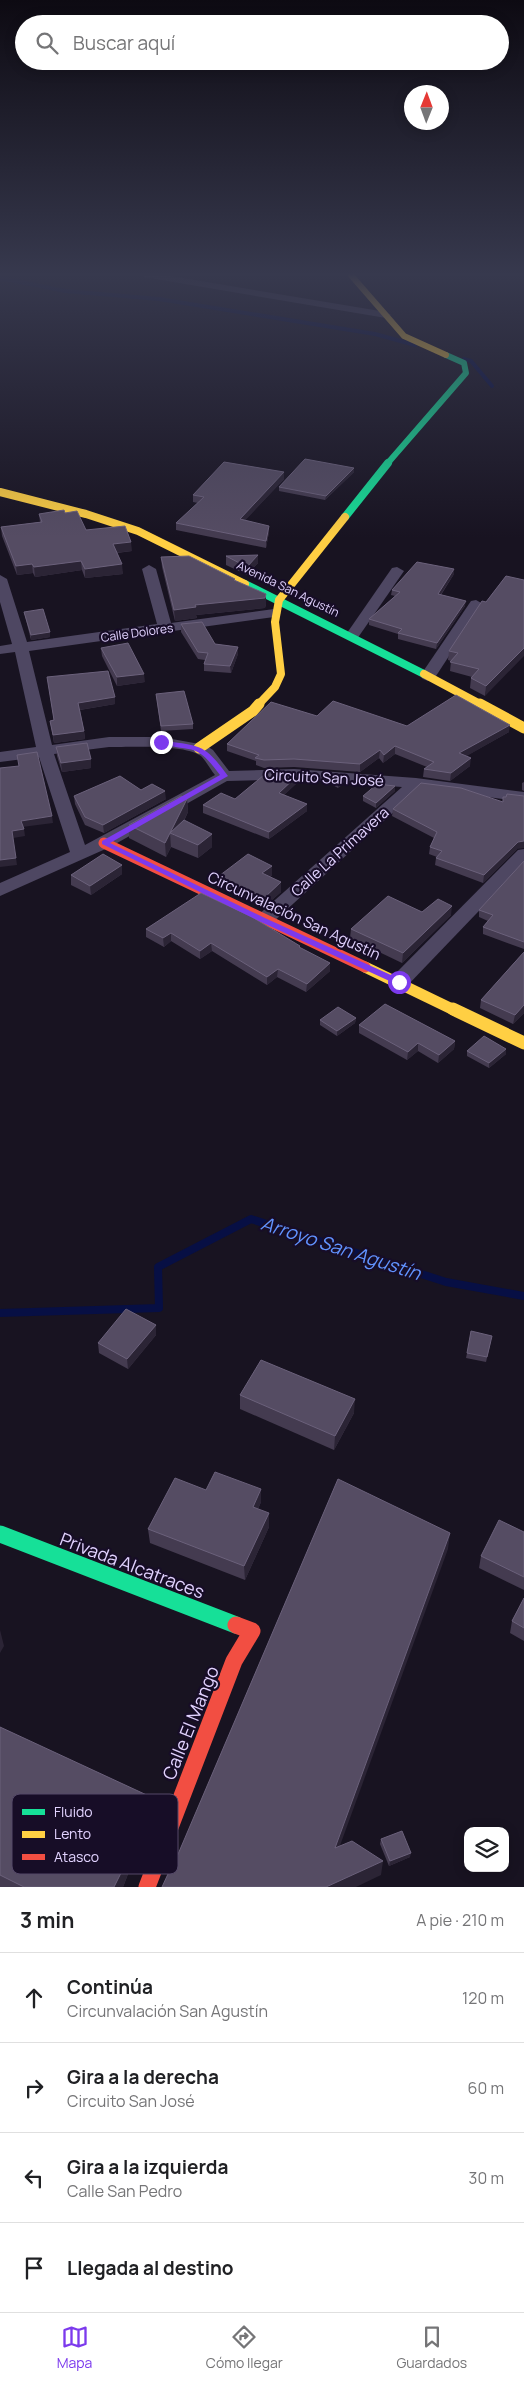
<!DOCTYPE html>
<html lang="es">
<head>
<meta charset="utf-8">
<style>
  :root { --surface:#fff; --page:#f6f6f6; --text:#202124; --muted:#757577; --line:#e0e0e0; --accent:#7c3aed }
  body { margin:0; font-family:Manrope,sans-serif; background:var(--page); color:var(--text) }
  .controls { position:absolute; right:15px; bottom:15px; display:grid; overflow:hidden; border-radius:10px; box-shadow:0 2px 12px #0003 }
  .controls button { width:45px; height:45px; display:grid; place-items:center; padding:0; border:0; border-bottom:1px solid var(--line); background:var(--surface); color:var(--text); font:25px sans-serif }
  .compass { position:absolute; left:404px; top:85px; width:45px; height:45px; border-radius:50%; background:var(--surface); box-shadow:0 2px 12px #0003; rotate:1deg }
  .stop { position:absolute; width:15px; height:15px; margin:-11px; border:4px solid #7c3aed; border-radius:50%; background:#fff }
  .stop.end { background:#7c3aed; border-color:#fff; box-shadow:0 1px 5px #0008 }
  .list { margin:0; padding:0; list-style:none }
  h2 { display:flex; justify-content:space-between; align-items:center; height:65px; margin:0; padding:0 20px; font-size:21px }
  h2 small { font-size:16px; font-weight:400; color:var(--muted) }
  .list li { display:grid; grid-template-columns:32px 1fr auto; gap:15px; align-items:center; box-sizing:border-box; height:90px; padding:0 20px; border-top:1px solid var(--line) }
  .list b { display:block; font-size:19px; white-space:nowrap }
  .list p { margin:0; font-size:16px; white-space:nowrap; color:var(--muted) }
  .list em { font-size:16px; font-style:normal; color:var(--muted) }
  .icon { flex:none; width:28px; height:28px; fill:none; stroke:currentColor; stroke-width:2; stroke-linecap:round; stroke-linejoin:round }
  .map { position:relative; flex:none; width:524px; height:1887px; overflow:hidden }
  .search { position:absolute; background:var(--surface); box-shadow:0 2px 12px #0003; left:15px; right:15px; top:15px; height:55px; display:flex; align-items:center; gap:12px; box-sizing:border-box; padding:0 18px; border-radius:28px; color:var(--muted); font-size:19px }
  .sheet { height:425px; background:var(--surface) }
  nav { display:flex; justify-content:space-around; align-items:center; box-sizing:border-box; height:70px; border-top:1px solid var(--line); background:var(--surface); font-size:14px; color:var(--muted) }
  nav a { display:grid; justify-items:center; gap:2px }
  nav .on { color:var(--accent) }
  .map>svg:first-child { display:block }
</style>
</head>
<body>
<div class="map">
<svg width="524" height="1887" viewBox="0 0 524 1887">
  <rect width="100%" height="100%" fill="#181321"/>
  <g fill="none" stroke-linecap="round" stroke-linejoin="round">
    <g stroke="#070f44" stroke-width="4">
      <path d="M0,278l65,13 94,8 216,35 40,11"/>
      <path d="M464,359l7,2 21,25"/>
    </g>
    <path stroke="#070f44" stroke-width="8" d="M0,1313l159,-5 -1,-41 93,-48 195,63 78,14"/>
    <g fill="#4e4762" fill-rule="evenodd">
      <path d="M139,274h20l227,38 5,3 -5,3 -242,-41z"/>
      <path d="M149,565l7,4 15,54 103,-14 7,4 -7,4 -245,34 23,94 57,-8h52l44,8 8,5 16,21 65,-2 122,9 108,14v10l-104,-14 -149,136h-14l-2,-4 2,-4 145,-129 -108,-8 -67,2 -117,66 -110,49v-13l70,-31 -31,-95 -39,5v-10l36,-5 -21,-95 -15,2v-8l12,-2 -12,-42v-27l7,4 20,63 130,-18 -15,-55zM109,747c20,0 77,-3 92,9 5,5 9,13 14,19l-130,70 -31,-91z"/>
      <path d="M397,567l7,4 -47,68h-10l-2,-3 2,-3 45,-65z"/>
      <path d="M476,600l7,4 -47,72 -8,5 -5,-2 -3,-3 51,-75z"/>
      <path d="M524,849v15l-118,123 -7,1 -7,-1 -3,-5 3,-5 126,-127z"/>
    </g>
    <path stroke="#16e098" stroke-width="6" d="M387,464l79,-91 -2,-10 -18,-8"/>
    <g stroke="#16e098" stroke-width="8">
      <path d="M345,517l43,-54"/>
      <path d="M245,584l179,90"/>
    </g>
    <path stroke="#16e098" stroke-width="17" d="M0,1534l236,91"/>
    <path stroke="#ffcf43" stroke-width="6" d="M350,274l54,62 42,19"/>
    <g stroke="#ffcf43" stroke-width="8">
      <path d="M0,492l86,22 52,17 107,53"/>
      <path d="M424,674l58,31"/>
      <path d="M258,705l17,-18 6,-13 -6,-52 4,-22 66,-83"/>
    </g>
    <g stroke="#ffcf43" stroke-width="11">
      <path d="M480,704l44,24"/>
      <path d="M199,748l54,-37 6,-7"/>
      <path d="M365,967l91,44"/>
    </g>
    <path stroke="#ffcf43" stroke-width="13" d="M453,1009l71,34"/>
    <path stroke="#f24e42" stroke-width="11" d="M104,843l261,124"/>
    <path stroke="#f24e42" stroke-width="17" d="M147,1887l87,-226 18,-30 -16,-6"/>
  </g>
  <g fill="#443b50">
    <path d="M354,468v4l-29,28 -46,-9v-4z"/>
    <path d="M284,479l-39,41 24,12 -3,16 -90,-18v-7l22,-20 -5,-1v-7z"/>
    <path d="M65,513l21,17 46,21 -15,2 6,21 -38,4 -3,-8 -47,7 -2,-4 -16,2 -15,-39 -1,-9 39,-5 -1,-8z"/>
    <path d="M226,556l32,7 -11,12 -21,-10z"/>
    <path d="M161,557l74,24 31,13v10l-1,4 -69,7 1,3 -22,3 -13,-54z"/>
    <path d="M454,574l-13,21 24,11 -29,43 -38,-10v-5l-29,-9v-6l26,-23 -4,-1 1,-5z"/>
    <path d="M506,576l-21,120 -15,-8 1,-10 1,-1 -22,-6 1,-10 -3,-1 1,-9z"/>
    <path d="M24,612l26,25 -19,3z"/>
    <path d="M181,624l34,20 23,3v7l-7,19 -27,-2v-7l1,-4 -7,-1 -17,-27z"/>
    <path d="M101,648l44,34 -28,4 -15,-30z"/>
    <path d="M47,677l68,27 -35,6 4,21 1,8 -31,4 -4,-22 4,-1z"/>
    <path d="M156,694l37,30v5l-32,2z"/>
    <path d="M317,716l90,10 102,6 -43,24 4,10 -20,15 -27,-4 1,-8 3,-2 -32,-13 -12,9 -4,-5 -19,14 -66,-5 -30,1 -8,-3v-4l-29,-10v-7z"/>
    <path d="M56,747l35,12v9l-29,4 -5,-16z"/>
    <path d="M329,779l14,5 -5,4 -9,-5z"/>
    <path d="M299,781l-15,14 23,16 -38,28 -66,-26v-8l32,-6z"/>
    <path d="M524,782v9l-2,-1v-7z"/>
    <path d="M395,786v5l-19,17 -13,-7v-5z"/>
    <path d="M141,790l25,9 -62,34 -19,-8 -10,-21 -1,-8z"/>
    <path d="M187,799l1,13 -4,9 28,26 -14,11 -27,-11 -5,10 -37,-19v-13z"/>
    <path d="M502,802l15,47 -34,34 -48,-18 1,-7 1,-1 -8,-3 1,-7 4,-9 -42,-22 1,-7z"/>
    <path d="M524,861v88l-41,-15v-7l5,-6 -9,-4v-7z"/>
    <path d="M122,865v9l-31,21 -20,-10v-10z"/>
    <path d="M272,866v9l-2,2 11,15 -17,15 -45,-21v-10z"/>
    <path d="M422,912l29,3 -49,48 -52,-25 1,-9z"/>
    <path d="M146,929l154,19 30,23 -24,21 -29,-15 -10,8 -55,-34 -12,8 -29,-18 -7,6 -18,-10z"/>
    <path d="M524,952v61l-11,11 -33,-16 1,-8z"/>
    <path d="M356,1018l-1,5 -18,13 -17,-11v-5z"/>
    <path d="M359,1025l96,16 -1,8 -16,14 -20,-12 -11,9 -48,-27z"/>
    <path d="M467,1051l39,3 -17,14 -22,-12z"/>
    <path d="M156,1325v10l-28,34 -29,-16 -1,-10z"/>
    <path d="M491,1341l-5,21 -20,-4 1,-5z"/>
    <path d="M240,1395l114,18 -20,37 -94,-41z"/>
    <path d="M206,1490l55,12 -3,7 11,18 -24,53 -95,-37 -2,-14z"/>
    <path d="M524,1532v58l-45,-22 2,-12z"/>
    <path d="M524,1598v43l-14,-8 2,-12z"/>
    <path d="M0,1727l152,85 -29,75h-123z"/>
    <path d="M381,1839l29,18 -21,9 -9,-22z"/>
  </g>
  <g fill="#2b2435">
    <path d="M354,468v4l-29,28 1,-4z"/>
    <path d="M284,472v7l-44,47v-7z"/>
    <path d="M269,526v6l-3,16v-7z"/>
    <path d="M131,542l1,9 -18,2 -1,-9z"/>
    <path d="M258,555v8l-11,12v-8z"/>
    <path d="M81,561l1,9 -47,7 -1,-10z"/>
    <path d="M32,564l1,9 -16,2 -1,-9z"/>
    <path d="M122,564l1,10 -38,4v-9z"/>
    <path d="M454,569v5l-17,26 1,-6z"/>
    <path d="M266,594v10l-1,4 -69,7 1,3 -22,3 -1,-11 21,-5z"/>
    <path d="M466,601l-1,5 -29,43 1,-6z"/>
    <path d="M50,632v5l-19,3v-5z"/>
    <path d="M238,647v7l-7,19 -1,-7z"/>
    <path d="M524,648v8l-39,40 1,-10z"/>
    <path d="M144,674l1,8 -28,4v-9z"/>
    <path d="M115,697v7l-36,6 -1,-7z"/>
    <path d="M510,725l-1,7 -51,29 1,-8z"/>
    <path d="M84,731l1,8 -31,4 -1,-8z"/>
    <path d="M395,746v8l-12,9 1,-8z"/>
    <path d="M380,750l-1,8 -19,14v-8z"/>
    <path d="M471,758l-1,8 -20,15 1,-8z"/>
    <path d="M91,759v9l-29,4 -1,-9z"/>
    <path d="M299,774v7l-20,19v-7z"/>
    <path d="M343,780v4l-5,4v-5z"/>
    <path d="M395,786v5l-19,17v-5z"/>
    <path d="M165,791l1,8 -62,34 -1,-8z"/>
    <path d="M187,799l1,13 -12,24 -6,-3z"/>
    <path d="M307,804v7l-38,28v-7z"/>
    <path d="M52,816l1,7 -31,4 -1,-6z"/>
    <path d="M24,829l1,7 -12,2 -1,-7z"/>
    <path d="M170,833l1,14 -5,10 -1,-14z"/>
    <path d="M212,834v13l-14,11v-13z"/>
    <path d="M524,841v7l-7,1 -34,34 1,-8 34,-33z"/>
    <path d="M16,858l1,7 -17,2v-7z"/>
    <path d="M122,865v9l-31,21 -1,-9z"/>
    <path d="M272,866v9l-10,7v-9z"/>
    <path d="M281,882v10l-17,15v-9z"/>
    <path d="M452,906l-1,9 -49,48 1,-10z"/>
    <path d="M171,933v8l-7,6 -1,-9z"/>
    <path d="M211,943l1,8 -12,8v-8z"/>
    <path d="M330,963v8l-24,21 1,-8z"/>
    <path d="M278,969l-1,8 -10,8v-8z"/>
    <path d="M524,1005v8l-11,11 2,-9z"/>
    <path d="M356,1018l-1,5 -18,13v-5z"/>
    <path d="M455,1041l-1,8 -16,14 1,-8z"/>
    <path d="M418,1043v8l-11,9 1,-8z"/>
    <path d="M506,1049v5l-17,14v-5z"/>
    <path d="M156,1325v10l-28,34 -1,-10z"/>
    <path d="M355,1399l-1,14 -20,37 1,-14z"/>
    <path d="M261,1489v13l-8,18v-13z"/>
    <path d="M269,1513v14l-24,53 -1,-14z"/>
    <path d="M450,1533l-2,16 -114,313 1,-14z"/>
    <path d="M0,1630l4,16 -4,7z"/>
    <path d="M151,1797l1,15 -29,75h-9z"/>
    <path d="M411,1853l-1,4 -21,9 1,-5z"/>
    <path d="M383,1861l-2,14 -25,12h-30z"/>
  </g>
  <g fill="#554c63" stroke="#6b617b">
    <path d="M305,459l49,9 -28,28 -47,-9z"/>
    <path d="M224,462l60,10 -44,47 29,7 -3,15 -90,-18 28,-26 -11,-2z"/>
    <path d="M64,510l1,3 12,-2 9,19 39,-4 6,16 -18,2 9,20 -37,5 -4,-8 -47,6 -2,-3 -16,2 -15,-39 41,-5 -3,-8z"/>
    <path d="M258,555l-11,12 -21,-11z"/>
    <path d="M189,556l46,23 -1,1 32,14 -1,4 -70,7 1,2 -22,3 -13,-53z"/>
    <path d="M417,562l37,7 -16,25 28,7 -29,42 -39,-10 4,-4 -33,-10 31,-27 -8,-2z"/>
    <path d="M506,576l18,4v68l-38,38 -15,-8 8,-9 -29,-7 8,-9 -9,-2 33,-50 4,1z"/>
    <path d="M43,609l7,23 -19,3 -7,-23z"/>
    <path d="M202,622l13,22 23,3 -8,19 -26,-2 4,-11 -10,-1 -17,-28z"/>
    <path d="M128,643l16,31 -27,3 -16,-29z"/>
    <path d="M108,671l7,26 -37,6 6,28 -31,4 -3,-14 4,-1 -7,-43z"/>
    <path d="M184,691l9,33 -32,2 -5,-32z"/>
    <path d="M456,695l54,30 -51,28 12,5 -20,15 -27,-4 10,-7 -39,-16 -11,9 -4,-5 -20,14 -66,-5 -30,1 -9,-2 4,-3 -32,-11 44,-42 46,14 16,-15 74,25z"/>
    <path d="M87,743l4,16 -30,4 -5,-16z"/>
    <path d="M37,752l15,64 -31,5 3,8 -12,2 4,27 -16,2v-92l19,-2 -2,-11z"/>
    <path d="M299,774l-20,19 28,11 -38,28 -66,-27 18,-12 14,6 29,-24z"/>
    <path d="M120,776l21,14 11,-6 13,7 -62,34 -18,-8 -11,-21z"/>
    <path d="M329,779l14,1 -5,3z"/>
    <path d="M421,783l40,5 42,14v-5h3l1,-3 17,2v45l-6,1 -34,33 -48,-17 6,-7 -12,-4 7,-15 -44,-23z"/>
    <path d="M377,784l18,2 -19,17 -13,-7z"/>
    <path d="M181,796l6,3 -17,34 14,-13 28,14 -14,11 -28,-12 -5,10 -36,-18z"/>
    <path d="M103,854l19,11 -32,21 -19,-11z"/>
    <path d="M248,854l24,12 -10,7 19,9 -17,16 -45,-22z"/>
    <path d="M524,861v81l-41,-15 10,-12 -14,-5z"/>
    <path d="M201,893l51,24 48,29 -1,1 31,16 -23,21 -29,-15 -11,8 -56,-34 -11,8 -29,-18 -8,5 -17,-9z"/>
    <path d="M388,896l34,16 16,-13 14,7 -49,47 -52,-24z"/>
    <path d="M524,952v53l-9,10 -34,-15z"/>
    <path d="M385,1004l70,37 -16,14 -21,-12 -10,9 -49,-27z"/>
    <path d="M338,1007l18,11 -19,13 -17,-11z"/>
    <path d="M484,1036l22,13 -17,14 -22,-12z"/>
    <path d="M126,1309l30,16 -29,34 -29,-16z"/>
    <path d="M471,1331l21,5 -5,21 -20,-4z"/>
    <path d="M261,1360l94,39 -20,37 -95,-41z"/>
    <path d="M215,1472l46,17 -8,18 16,6 -25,53 -96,-37 27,-51 31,12z"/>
    <path d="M338,1479l112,54 -115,315 17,-7 31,20 -57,26h-164l6,-13 2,-1z"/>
    <path d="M499,1520l25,12v45l-43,-21z"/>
    <path d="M524,1598v30l-12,-7z"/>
    <path d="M0,1727l151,70 -30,76 -7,14h-90l-24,-12z"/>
    <path d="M402,1831l9,22 -21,8 -9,-22z"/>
  </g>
  <linearGradient id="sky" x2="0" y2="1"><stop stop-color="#0d0a12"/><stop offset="0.51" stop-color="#37394e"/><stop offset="1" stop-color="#37394e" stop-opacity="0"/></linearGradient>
  <rect width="524" height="538" fill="url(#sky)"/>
  <path fill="#7c3aed" d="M161,740c40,7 42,2 67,36l-118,67 157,76 135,61v4h-6l-135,-62 -159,-78v-3l118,-66c-24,-32 -24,-23 -61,-31z"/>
  <g text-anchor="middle" stroke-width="4.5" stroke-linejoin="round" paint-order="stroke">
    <g font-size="12" fill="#e2d3ff" stroke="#170d27">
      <text transform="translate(288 589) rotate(26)" y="4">Avenida San Agustín</text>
      <text transform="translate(137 633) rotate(-8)" y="4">Calle Dolores</text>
    </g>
    <g font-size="15" fill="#e2d3ff" stroke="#170d27">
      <text transform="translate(324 778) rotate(3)" y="5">Circuito San José</text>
      <text transform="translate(340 852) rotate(-42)" y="5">Calle La Primavera</text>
      <text transform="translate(294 916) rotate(25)" y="5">Circunvalación San Agustín</text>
    </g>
    <g font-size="18" fill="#e2d3ff" stroke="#170d27">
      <text transform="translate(132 1566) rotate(21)" y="6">Privada Alcatraces</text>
      <text transform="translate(191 1723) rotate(-68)" y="6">Calle El Mango</text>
    </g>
    <g font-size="19" font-style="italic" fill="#6193ff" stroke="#170d27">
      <text transform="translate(341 1248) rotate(18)" y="7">Arroyo San Agustín</text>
    </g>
  </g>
  <rect x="12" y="1794" width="166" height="80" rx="8" fill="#170d27" stroke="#544868" stroke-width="1"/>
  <rect x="22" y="1809" width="23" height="6" fill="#16e098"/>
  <rect x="22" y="1831" width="23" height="7" fill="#ffcf43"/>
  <rect x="22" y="1854" width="23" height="6" fill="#f24e42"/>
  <g font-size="14" fill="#e2d3ff">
    <text x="54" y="1817">Fluido</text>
    <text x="54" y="1839">Lento</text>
    <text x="54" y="1862">Atasco</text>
  </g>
</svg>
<div class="controls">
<button><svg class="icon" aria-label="layers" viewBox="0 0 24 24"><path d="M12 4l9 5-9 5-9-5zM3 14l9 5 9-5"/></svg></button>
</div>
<svg class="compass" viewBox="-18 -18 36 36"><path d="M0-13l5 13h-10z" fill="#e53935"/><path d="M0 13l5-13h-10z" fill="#757577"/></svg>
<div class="stop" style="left:399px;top:982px"></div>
<div class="stop end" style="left:161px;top:742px"></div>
<div class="search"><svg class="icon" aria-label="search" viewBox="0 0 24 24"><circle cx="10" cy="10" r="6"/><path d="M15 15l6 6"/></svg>Buscar aquí</div>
</div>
<section class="sheet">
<h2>3 min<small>A pie · 210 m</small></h2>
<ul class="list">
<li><svg class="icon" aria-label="ahead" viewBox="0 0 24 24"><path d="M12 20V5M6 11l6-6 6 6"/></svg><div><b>Continúa</b><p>Circunvalación San Agustín</p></div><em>120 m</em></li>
<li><svg class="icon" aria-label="right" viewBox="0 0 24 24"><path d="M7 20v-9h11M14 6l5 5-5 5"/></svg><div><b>Gira a la derecha</b><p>Circuito San José</p></div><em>60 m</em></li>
<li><svg class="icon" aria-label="left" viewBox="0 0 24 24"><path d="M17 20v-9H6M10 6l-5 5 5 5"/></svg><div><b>Gira a la izquierda</b><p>Calle San Pedro</p></div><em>30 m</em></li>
<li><svg class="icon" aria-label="arrive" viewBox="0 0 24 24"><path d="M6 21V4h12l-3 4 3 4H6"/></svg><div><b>Llegada al destino</b></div></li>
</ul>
</section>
<nav>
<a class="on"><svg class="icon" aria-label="map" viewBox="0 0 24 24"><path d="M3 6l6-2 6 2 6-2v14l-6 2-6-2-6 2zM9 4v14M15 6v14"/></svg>Mapa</a>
<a><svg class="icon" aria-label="directions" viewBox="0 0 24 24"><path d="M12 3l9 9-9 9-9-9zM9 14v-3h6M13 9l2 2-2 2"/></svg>Cómo llegar</a>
<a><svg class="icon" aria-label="saved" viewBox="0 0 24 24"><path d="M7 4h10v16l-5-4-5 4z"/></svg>Guardados</a>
</nav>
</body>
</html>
